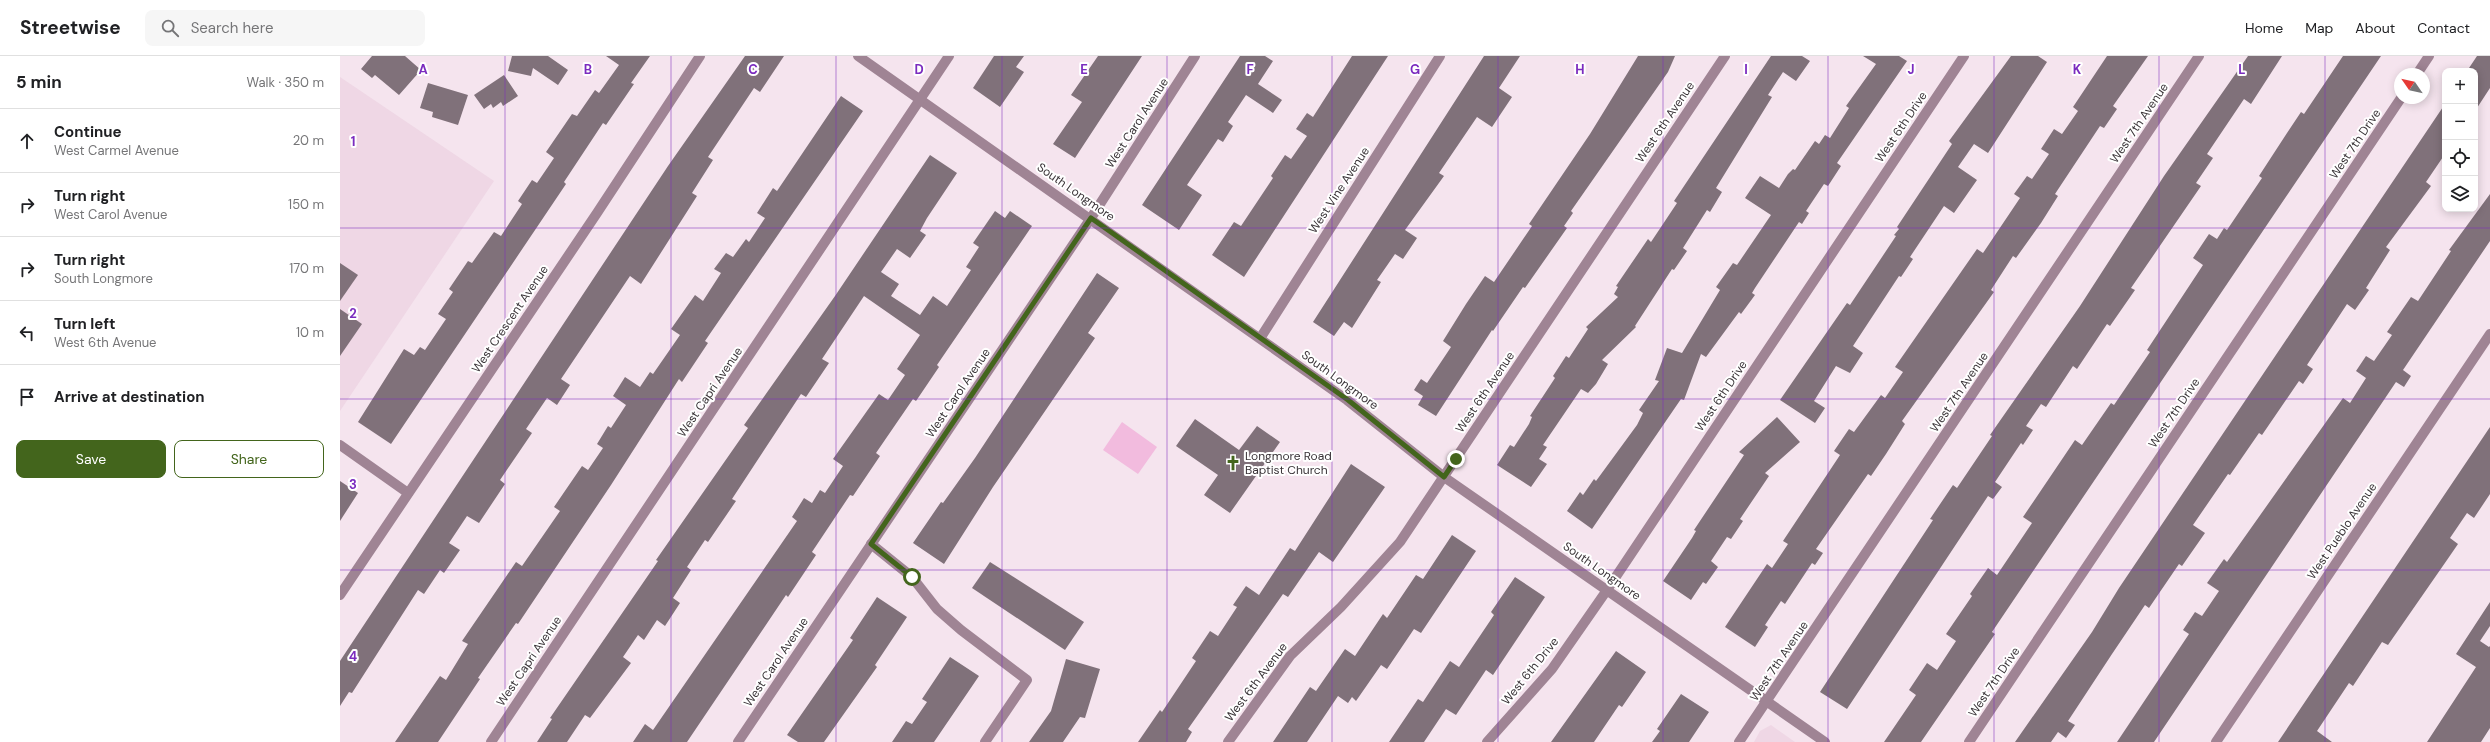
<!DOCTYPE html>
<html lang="en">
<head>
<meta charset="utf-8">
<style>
  :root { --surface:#fff; --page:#f6f6f6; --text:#202124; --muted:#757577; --line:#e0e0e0; --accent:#43651c }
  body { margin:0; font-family:"DM Sans",sans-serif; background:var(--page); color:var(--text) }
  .controls { position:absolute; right:12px; top:12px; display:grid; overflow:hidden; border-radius:8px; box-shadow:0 2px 10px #0003 }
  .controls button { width:36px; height:36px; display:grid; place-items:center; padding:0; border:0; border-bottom:1px solid var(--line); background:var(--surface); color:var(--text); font:20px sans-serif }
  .compass { position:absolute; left:2054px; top:12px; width:36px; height:36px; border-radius:50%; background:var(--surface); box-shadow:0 2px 10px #0003; rotate:304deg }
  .stop { position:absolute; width:12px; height:12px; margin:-9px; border:3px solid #43651c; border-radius:50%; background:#fff }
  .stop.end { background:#43651c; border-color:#fff; box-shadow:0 1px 4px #0008 }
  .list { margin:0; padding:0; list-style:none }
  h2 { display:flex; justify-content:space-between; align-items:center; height:52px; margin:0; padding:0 16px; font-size:17px }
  h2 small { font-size:13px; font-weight:400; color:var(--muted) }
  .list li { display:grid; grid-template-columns:26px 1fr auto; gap:12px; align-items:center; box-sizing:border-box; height:64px; padding:0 16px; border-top:1px solid var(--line) }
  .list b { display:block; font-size:15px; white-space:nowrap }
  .list p { margin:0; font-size:13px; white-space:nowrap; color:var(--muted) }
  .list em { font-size:13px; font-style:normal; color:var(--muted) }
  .actions { display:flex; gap:8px; padding:12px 16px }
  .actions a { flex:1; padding:9px 0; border:1px solid var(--accent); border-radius:8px; text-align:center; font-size:14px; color:var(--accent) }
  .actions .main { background:var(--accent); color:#fff }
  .icon { flex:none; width:22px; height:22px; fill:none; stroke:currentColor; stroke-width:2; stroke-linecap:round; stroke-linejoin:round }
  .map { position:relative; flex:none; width:2150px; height:686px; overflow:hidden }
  header { display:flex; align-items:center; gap:24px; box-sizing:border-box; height:56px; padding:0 20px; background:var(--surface); border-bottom:1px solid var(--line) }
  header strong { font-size:19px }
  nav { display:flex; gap:22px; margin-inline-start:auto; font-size:14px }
  .search { width:280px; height:36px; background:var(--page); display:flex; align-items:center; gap:10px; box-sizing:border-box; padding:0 14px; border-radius:8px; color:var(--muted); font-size:15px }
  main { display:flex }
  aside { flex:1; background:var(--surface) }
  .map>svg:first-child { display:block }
</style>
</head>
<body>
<header>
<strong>Streetwise</strong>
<div class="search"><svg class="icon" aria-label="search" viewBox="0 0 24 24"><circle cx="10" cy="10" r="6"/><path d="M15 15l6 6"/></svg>Search here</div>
<nav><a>Home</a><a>Map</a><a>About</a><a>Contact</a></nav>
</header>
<main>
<aside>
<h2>5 min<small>Walk · 350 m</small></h2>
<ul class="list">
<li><svg class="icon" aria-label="ahead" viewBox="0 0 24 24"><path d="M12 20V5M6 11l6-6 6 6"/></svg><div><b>Continue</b><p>West Carmel Avenue</p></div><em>20 m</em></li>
<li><svg class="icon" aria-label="right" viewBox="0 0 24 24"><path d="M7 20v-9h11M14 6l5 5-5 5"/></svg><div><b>Turn right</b><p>West Carol Avenue</p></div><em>150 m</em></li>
<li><svg class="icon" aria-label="right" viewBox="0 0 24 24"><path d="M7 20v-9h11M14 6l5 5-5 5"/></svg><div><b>Turn right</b><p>South Longmore</p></div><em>170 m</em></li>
<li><svg class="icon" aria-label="left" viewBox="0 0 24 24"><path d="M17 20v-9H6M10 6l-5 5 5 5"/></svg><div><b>Turn left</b><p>West 6th Avenue</p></div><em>10 m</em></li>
<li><svg class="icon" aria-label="arrive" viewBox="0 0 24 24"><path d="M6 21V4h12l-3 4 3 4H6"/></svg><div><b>Arrive at destination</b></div></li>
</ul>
<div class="actions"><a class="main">Save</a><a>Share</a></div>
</aside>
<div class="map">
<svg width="2150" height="686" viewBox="0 0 2150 686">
  <rect width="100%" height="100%" fill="#f5e4ee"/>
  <g fill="#efd7e5">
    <path d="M0,21l154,104 -154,230z"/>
    <path d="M1431,669l24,17h-41l6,-11z"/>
  </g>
  <path fill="#f2bbde" d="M782,366l35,25 -19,27 -35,-24z"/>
  <g fill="#80717a">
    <path d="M32,0h33l16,14 -22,25 -24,-20 -3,3 -11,-9z"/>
    <path d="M172,0h36l20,14 -10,15 -25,-17 -2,8 -23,-5z"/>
    <path d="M266,0h44l-19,27 3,1 -28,41 -3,-2 -39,59 2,2 -175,260 -33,-22 46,-73 10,6 6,-8 5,3 21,-31 -8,-5 15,-22 -4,-3 19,-28 4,2 22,-31 7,4 21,-32 -4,-3 14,-21 5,3 17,-25 -8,-6 26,-38 5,2 18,-26 4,3 20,-28z"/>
    <path d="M405,0h39l-24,36 -6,-4 -46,69 5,3 -21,33 5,3 -56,88 -11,-8 -69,103 9,6 -13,20 -10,-7 -21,31 6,4 -32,47 5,4 -26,39 -12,-7 -18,27 11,7 -16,23 -4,-3 -16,24 -6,-4 -66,103 -3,-1 -9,14v-45l328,-495z"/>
    <path d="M654,0h30l-8,11 8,5 -24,35 -27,-19z"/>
    <path d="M758,0h44l-67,102 -22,-14 29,-42 -11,-7z"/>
    <path d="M900,0h25l8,5 -15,23 24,16 -9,13 -27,-18 -18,27 5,4 -10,16 -5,-3 -31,46 15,10 -23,35 -37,-25z"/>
    <path d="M1012,0h36l-144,221 -32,-22 22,-33 7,4 32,-48 -2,-2 14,-21 6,4 16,-23 -11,-7 11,-16 6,4z"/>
    <path d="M1144,0h36l-21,32 13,9 -20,30 -15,-10 -38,56 5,3 -39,54 12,8 -14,21 -8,-5 -18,26 4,2 -29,46 -8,-6 -10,14 -21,-14z"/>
    <path d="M1298,0h37l-7,16 -97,139 2,2 -9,13 3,2 -42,60 -2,-1 -30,44 -1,-1 -56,86 -18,-11 5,-9 -9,-6 7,-11 6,4 24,-36 -8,-6 23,-37 19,-28 9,6 38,-56 -3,-2 61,-90z"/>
    <path d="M1431,0h31l8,5 -14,20 -13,-9 -15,23 4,2 -56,91 6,4 -12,20 -3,-2 -24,38 4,3 -13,19 -2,-1 -37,57 1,1 -34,33 6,4 -12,20 -8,9 -7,-4 -38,56 4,2 -8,12 8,5 -16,23 -34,-22 13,-20 4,2 15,-23 3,-7 -2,-1 25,-38 -2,-2 13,-20 3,2 19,-29 -2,-2 32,-30 -4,-3 4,-7 -2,-1 32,-47 3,3 26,-39 -3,-2z"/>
    <path d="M1523,0h36l8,5 -70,102 4,3 -13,20 -4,-2 -18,27 3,2 -7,11 -3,-2 -44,66 -3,5 3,2 -14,19 -2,-2 -33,45 -5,-3 -17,46 -3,-1 -89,130 -25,-18 13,-19 3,3 11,-16 2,2 41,-56 6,-12 -4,-3 20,-29 -4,-1 12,-32 15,5 38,-63 -4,-3 17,-24 4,2 34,-50 -26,-17 15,-22 19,12 9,-14 5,-5 2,1 20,-29 4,3 6,-9 5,3 19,-30 -3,-2 30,-42z"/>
    <path d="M1671,0h27l9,6 -59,91 -14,-9 -16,23 19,13 -23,33 -10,-7 -34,51 3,2 -12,18 -2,-1 -46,70 10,7 -13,20 -14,-7 -22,35 11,7 -10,15 -35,-23 67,-97 3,2 46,-69 -2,-1 5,-6 -2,-2 55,-83 -3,-3z"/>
    <path d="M1767,0h41l-35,50 4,3 -13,19 -4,-2 -45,68 3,2 -17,27 -25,35 -3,-2 -22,34 3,2 -92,129 3,3 -19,30 -15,22 -3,-2 -52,75 7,4 -8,12 -3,-2 -27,41 -4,-3 -16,24 3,2 -13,20 -30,-20 42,-63 5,4 16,-24 -5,-3 57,-86 -6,-4 15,-22 5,3 27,-37 4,3 18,-26 -8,-5 82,-118 6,4 37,-55 -6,-4 13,-18 5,3 17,-25 -8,-5 13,-20 8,5 16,-23 -5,-4z"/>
    <path d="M1908,0h34l-31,48 -7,-5 -37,55 6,4 -17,25 5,3 -70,102 4,2 -25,36 -3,-2 -30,45 -4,-3 -27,41 -5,-3 -15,22 7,4 -10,15 -2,-2 -26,39 7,5 -9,12 -5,-3 -141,213 -27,-17 113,-172 -3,-1 23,-34 4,3 35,-52 -2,-1 90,-129 84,-130z"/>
    <path d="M2003,0h38l-389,576 3,2 -74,108h-37l32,-47 -7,-5 18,-27 10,7 19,-29 -10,-7 26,-38 -2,-2 18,-26 9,7 35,-52 -9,-6 52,-77 7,5 29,-42 3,2 36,-53 -3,-2 56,-85 -10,-7 16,-24 8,5 7,-11 3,2 35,-52 -3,-2 28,-43 14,-21 3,2z"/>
    <path d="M2137,0h13v32l-15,23v-40h-8z"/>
    <path d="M164,19l14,21 -15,10 -2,-4 -8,6 -2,-4 -7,5 -10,-14z"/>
    <path d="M88,27l40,12 -10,30 -26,-8 1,-5 -13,-4z"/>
    <path d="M501,40l22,15 -158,230 3,2 -26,39 -3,-3 -68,106 -93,139 -2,-1 -38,55 2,1 -42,63h-43l45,-66 6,4 22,-36 -6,-3 54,-79 6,4 38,-55 -6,-4 28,-41 6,4 15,-22 -6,-4 11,-18 3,2 15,-23 -13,-9 12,-19 15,10 10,-15 3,2 27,-39 -9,-6 24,-34 8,6 18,-28 -7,-4 12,-16 7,4 13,-18 3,3 16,-24 -8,-5 16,-25 4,3z"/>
    <path d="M2105,48v50l-19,28 5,4 -45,61 4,3 -24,38 3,2 -14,20 -8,-6 -40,61 6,4 -10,15 -4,-3 -37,54 -3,-2 -29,42 -2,-1 -35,51 12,8 -23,33 -3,-2 -30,44 -4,-3 -33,49 -44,67 7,4 -9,13 -8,-6 -7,10h-36l77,-110 27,-44z"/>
    <path d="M590,99l27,18 -30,45 -7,13 6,4 -16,23 -13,-9 -16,23 18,12 -8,12 29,19 13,-19 14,10 24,-36 -5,-3 13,-20 -6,-4 22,-32 10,7 5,-7 22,15 -95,139 2,2 -23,34 -3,-2 -37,54 4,3 -27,40 -3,-1 -38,57 4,3 -28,42 -2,-2 -99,147h-54l12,-18 8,6 144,-209 -5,-4 12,-19 8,5 8,-13 5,3 18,-27 -10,-7 46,-65 9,6 17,-25 -8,-6 23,-34 -56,-39 -42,63 7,4 -23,34 -5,-3 -69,105 4,2 -28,41 -3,-2 -18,27 4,3 -18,28 7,5 -15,23 -8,-6 -13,20 -6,-5 -15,22 8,6 -41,55 -5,-3 -18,27h-30l15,-23 -2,-1 108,-157 -2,-1 92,-132 -4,-3 91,-129z"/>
    <path d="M2150,138v47l-87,129 8,6 -7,11 -8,-5 -242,360h-37l72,-108 -6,-4 12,-18 7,4 17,-25 -12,-8 17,-24 3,3 116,-164 7,5 16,-25 -10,-7 10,-15 8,5 18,-26 -5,-3 24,-35 7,4 33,-50 -2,-1z"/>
    <path d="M0,207l18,12 -18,26z"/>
    <path d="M757,217l22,15 -31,45 7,5 -102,149 -49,77 -31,-21 28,-41 2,1 32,-45z"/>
    <path d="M0,253l22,15 -22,32z"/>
    <path d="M1437,361l23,25 -35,31 4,3 -29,43 3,2 -12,18 -4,-2 -16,24 7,6 -12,17 -3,-2 -12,18 -28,-19 29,-43 4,-7 -2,-1 50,-75 -5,-3z"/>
    <path d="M855,363l44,31 18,-24 23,16 -50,71 -26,-18 14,-20 -42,-29z"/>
    <path d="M2150,371v67l-16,24 -7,-5 -17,25 8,6 -11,16 -59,85 -6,-3 -29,44 -4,-3 -32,48 15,11h-54z"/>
    <path d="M1011,408l34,23 -52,75 -14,-10 -31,45 -5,-3 -95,135 4,3 -6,10h-48l22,-32 2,2 34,-51 -4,-3 18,-27 8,5 19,-29 -4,-2 13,-19 13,9 31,-47 5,3z"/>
    <path d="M0,425l18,12 -18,28z"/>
    <path d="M1112,479l24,16 -55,82 -7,-4 -27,40 -6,-4 -25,36 -4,-4 -4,6 -10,-7 -31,46h-34l37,-55 6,4 29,-42 10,7 28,-42 4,4 29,-43 7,4z"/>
    <path d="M650,506l94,60 -19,28 -93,-62z"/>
    <path d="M1175,521l30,20 -52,78 -7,-5 -30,45 -10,-6 -22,33h-35l29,-43 5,3 27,-41 9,6 35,-52 -3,-3z"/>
    <path d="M537,541l30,20 -32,48 2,2 -53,75h-26l-11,-7 66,-95 -3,-2z"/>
    <path d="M2150,546v24l-10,15 9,6 1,-1v82l-9,14h-54l49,-75 -20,-13z"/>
    <path d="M1276,595l30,21 -24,35 -3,-2 -25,37h-43z"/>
    <path d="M610,601l29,19 -45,66h-42l14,-21 6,3 15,-22 -5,-3z"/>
    <path d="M726,603l34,10 -15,49 -5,-1 -17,25h-34l22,-31z"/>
    <path d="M1341,638l28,18 -20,30h-37l8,-11 -3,-2z"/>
  </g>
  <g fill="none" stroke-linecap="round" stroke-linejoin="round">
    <g stroke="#9f8494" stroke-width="10">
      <path d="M518,0l489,344 97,77 381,265"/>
      <path d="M2077,18l12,-18"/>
      <path d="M921,281l179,-281"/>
      <path d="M0,389l68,48"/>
      <path d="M531,488l41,33 25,32 24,21 66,50 -42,62"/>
      <path d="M0,539l257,-382 103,-157"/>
      <path d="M151,686l458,-686"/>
      <path d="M398,686l353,-524 104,-162"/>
      <path d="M888,686l62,-86 51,-49 59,-65 325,-486"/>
      <path d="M1147,686l65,-73 55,-79 357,-534"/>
      <path d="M1399,686l460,-686"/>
      <path d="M1629,686l432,-644"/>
      <path d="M1876,686l274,-408"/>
    </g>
  </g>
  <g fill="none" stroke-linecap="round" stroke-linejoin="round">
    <path stroke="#43651c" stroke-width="5" d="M572,521l-41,-33 220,-326 257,182 96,77 12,-18"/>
  </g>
  <path fill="none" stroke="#7b2cbf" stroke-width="1" stroke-opacity="0.55" d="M165,0v686M331,0v686M496,0v686M662,0v686M827,0v686M992,0v686M1158,0v686M1323,0v686M1488,0v686M1654,0v686M1819,0v686M1985,0v686M0,172h2150M0,343h2150M0,514h2150"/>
  <defs>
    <g id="church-bare" transform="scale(1.2)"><path d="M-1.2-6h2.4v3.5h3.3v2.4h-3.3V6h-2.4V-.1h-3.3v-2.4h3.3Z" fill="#43651c" stroke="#fff" stroke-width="2.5" paint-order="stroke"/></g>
  </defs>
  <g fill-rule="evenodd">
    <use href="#church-bare" x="893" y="407"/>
  </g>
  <g text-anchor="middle" stroke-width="4" stroke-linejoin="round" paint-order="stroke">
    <g font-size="12" fill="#393337" stroke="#fff">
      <text transform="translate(1325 66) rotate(-56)" y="4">West 6th Avenue</text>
      <text transform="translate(797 67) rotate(-57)" y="4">West Carol Avenue</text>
      <text transform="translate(1799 67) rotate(-56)" y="4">West 7th Avenue</text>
      <text transform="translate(1561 71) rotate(-56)" y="4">West 6th Drive</text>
      <text transform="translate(2015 88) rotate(-56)" y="4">West 7th Drive</text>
      <text transform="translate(999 134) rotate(-57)" y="4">West Vine Avenue</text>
      <text transform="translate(736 136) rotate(35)" y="4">South Longmore</text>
      <text transform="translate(170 263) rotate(-56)" y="4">West Crescent Avenue</text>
      <text transform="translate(1000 324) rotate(36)" y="4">South Longmore</text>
      <text transform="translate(370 336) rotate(-56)" y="4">West Capri Avenue</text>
      <text transform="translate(1145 336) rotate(-56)" y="4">West 6th Avenue</text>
      <text transform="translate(1619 336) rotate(-56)" y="4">West 7th Avenue</text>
      <text transform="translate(618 337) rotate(-56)" y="4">West Carol Avenue</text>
      <text transform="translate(1381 340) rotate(-56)" y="4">West 6th Drive</text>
      <text transform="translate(1834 357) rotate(-56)" y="4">West 7th Drive</text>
      <text transform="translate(2002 475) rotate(-56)" y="4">West Pueblo Avenue</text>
      <text transform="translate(1262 515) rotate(35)" y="4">South Longmore</text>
      <text transform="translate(189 605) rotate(-56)" y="4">West Capri Avenue</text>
      <text transform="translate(1439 605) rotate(-56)" y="4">West 7th Avenue</text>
      <text transform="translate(436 606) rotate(-56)" y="4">West Carol Avenue</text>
      <text transform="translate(1190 615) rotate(-51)" y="4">West 6th Drive</text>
      <text transform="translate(916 626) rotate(-53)" y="4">West 6th Avenue</text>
      <text transform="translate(1654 626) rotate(-56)" y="4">West 7th Drive</text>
    </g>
    <g font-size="12" fill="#393337" stroke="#fff" text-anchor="start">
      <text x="905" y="404">Longmore Road<tspan x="905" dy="14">Baptist Church</tspan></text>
    </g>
  </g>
  <g font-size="13" text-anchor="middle" font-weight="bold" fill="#7b2cbf" stroke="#fff" stroke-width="4" stroke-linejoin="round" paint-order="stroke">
    <text x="83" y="18">A</text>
    <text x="248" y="18">B</text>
    <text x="413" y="18">C</text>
    <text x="579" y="18">D</text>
    <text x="744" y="18">E</text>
    <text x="910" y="18">F</text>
    <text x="1075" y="18">G</text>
    <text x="1240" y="18">H</text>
    <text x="1406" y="18">I</text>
    <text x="1571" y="18">J</text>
    <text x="1737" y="18">K</text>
    <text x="1902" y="18">L</text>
    <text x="13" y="90">1</text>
    <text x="13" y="262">2</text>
    <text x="13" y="433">3</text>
    <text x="13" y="605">4</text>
  </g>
</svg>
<div class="controls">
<button>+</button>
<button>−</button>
<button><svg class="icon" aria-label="locate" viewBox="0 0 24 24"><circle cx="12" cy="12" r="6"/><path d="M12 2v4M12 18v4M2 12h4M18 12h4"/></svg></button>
<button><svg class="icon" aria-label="layers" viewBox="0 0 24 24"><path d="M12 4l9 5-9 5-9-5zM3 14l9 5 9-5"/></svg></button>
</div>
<svg class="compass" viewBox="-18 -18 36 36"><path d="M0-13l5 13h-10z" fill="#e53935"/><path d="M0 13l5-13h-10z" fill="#757577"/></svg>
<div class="stop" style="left:572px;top:521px"></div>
<div class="stop end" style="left:1116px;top:403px"></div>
</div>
</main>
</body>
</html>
